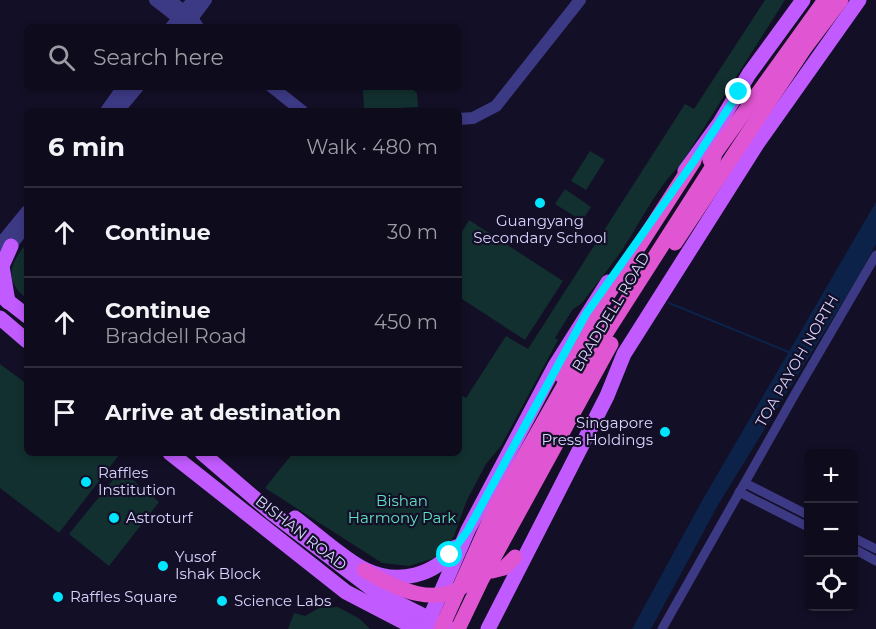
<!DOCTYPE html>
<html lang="en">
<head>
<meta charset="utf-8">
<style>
  :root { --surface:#0e0b1c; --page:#1c1929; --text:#f1f3f6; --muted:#9b9ba3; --line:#2e2b3b }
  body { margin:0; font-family:Montserrat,sans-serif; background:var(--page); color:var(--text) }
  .controls { position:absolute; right:18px; bottom:18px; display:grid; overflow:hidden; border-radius:9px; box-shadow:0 3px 9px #0003 }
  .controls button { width:54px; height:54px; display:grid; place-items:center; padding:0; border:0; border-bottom:2px solid var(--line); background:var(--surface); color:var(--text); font:30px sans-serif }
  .stop { position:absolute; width:18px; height:18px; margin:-14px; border:4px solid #00e5ff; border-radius:50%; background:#fff }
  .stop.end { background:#00e5ff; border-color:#fff; box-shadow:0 2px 6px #0008 }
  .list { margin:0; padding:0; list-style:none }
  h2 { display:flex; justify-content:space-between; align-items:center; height:78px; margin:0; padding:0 24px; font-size:26px }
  h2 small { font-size:20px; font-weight:400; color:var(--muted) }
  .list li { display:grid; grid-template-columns:39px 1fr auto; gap:18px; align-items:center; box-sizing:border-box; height:90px; padding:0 24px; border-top:2px solid var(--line) }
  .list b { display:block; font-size:22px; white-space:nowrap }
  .list p { margin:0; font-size:20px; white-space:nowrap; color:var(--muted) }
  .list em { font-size:20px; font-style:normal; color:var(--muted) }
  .icon { flex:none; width:33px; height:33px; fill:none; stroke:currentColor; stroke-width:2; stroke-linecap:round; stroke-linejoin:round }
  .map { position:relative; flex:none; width:876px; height:629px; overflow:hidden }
  .search { position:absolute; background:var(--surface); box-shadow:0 3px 9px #0003; left:24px; top:24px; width:438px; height:66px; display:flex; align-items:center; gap:15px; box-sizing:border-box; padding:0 21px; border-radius:9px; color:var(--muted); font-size:22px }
  .panel { position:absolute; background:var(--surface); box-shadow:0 3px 9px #0003; left:24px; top:108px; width:438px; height:348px; border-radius:9px }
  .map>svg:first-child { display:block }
</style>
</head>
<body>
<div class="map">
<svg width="876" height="629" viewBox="0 0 876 629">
  <rect width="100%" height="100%" fill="#130f26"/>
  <g fill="#12302f">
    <path d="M765,0h20l-104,164c-26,26 -39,56 -59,86 -12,18 -27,35 -40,53l-9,6 -18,29 3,2 -57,106 -15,18 -19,36 -13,36 -9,13 -13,10 -23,7 -27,-3 -117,-75 28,-35h166v-59l7,4 40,-62 22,13 157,-245 9,5z"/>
    <path d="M366,87h43l8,6 1,14 -54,3 -1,-19z"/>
    <path d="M590,151l15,9 -19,30 -15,-9z"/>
    <path d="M565,189l26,18 -9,14 -27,-17z"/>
    <path d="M469,220l94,61 -38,59 -66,-43v-60z"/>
    <path d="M27,243v56c-24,-19 -17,-36 0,-56z"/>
    <path d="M0,364l27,20v69l92,2 -60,78 -59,-45z"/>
    <path d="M121,470l38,32 -50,64 -40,-32z"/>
    <path d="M338,607l22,12 10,10h-82l6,-16 11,3 14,-8z"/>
  </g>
  <path fill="#0c2248" d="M876,202v42l-16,30 -142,231 -67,124h-19l71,-130z"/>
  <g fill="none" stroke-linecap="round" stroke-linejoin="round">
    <path stroke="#0c2248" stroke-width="2" d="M669,303l122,50"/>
    <g stroke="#3d3a85" stroke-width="9">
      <path d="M745,483l63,32"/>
      <path d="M739,492l69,35"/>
      <path d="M854,538l22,11"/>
      <path d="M854,549l22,12"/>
      <path d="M662,629l133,-235 81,-139"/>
    </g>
    <g stroke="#3d3a85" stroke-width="12">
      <path d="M155,0l32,25 7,2"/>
      <path d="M170,0l22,18 6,9"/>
      <path d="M188,24l18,-24"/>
      <path d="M171,27l22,-27"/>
      <path d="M272,87l30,24"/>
      <path d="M106,111l17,-24"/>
      <path d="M118,111l20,-24"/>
      <path d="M459,119l14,-1 23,-12 84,-106"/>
      <path d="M0,244l27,-33"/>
      <path d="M5,253l22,-28"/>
    </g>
    <g stroke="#c25bff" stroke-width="15">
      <path d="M685,171l34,-47 30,-50 54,-74"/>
      <path d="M0,295l27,21"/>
      <path d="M8,302l-6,-36 9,-20"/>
      <path d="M0,318l27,23"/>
      <path d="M170,453l176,139 71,37"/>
      <path d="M202,453l70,60 104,79 74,37"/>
      <path d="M295,518c19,14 52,44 71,52 32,15 69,6 90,-23"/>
      <path d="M425,629l43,-99 87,-164 53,-84"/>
      <path d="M488,629l119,-233 17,-42 133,-210 102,-144"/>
    </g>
    <g stroke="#e055d1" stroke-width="15">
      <path d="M710,160l115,-160"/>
      <path d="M675,243l129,-194 37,-49"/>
      <path d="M562,376l38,-69 94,-146"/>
      <path d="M497,504l77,-136"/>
      <path d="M483,561l9,10 12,-3 11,-11"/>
      <path d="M364,570c32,19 74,40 106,11l131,-240 110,-172 4,-16"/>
    </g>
    <g stroke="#e055d1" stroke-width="15">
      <path d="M441,629l56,-125"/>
      <path d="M458,629l23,-48 130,-237"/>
    </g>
  </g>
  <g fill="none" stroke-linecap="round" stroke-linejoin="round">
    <path stroke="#00e5ff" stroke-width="8" d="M450,555l18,-25 118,-216 108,-153 45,-69"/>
  </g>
  <g fill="#00e5ff" stroke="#130f26" stroke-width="2">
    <circle cx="540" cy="203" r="6"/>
    <circle cx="665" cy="432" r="6"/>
    <circle cx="86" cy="482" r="6"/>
    <circle cx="114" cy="518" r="6"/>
    <circle cx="163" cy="566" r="6"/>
    <circle cx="58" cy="597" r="6"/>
    <circle cx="222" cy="601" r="6"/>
  </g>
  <g text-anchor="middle" stroke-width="4.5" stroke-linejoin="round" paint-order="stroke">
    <g font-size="15" fill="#d9d4ff" stroke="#130f26" text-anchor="start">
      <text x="540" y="226" text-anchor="middle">Guangyang<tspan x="540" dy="17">Secondary School</tspan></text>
      <text x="653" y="428" text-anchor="end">Singapore<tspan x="653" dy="17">Press Holdings</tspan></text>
      <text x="98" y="478">Raffles<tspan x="98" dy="17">Institution</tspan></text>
      <text x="126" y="523">Astroturf</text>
      <text x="175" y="562">Yusof<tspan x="175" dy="17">Ishak Block</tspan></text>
      <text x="70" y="602">Raffles Square</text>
      <text x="234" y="606">Science Labs</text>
    </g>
    <g font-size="15" fill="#d9d4ff" stroke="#130f26">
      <text transform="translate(611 312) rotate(-59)" y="5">BRADDELL ROAD</text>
      <text transform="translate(797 361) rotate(-60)" y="5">TOA PAYOH NORTH</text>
      <text transform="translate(301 533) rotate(38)" y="5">BISHAN ROAD</text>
    </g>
    <g font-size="15" fill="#5fe0c0" stroke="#130f26">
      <text x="402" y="506">Bishan<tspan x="402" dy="17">Harmony Park</tspan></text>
    </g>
  </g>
</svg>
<div class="controls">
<button>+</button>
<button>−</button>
<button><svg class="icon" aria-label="locate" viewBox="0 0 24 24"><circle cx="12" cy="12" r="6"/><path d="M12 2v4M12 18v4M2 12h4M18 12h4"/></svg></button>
</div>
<div class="stop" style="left:450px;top:555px"></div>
<div class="stop end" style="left:739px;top:92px"></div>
<div class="search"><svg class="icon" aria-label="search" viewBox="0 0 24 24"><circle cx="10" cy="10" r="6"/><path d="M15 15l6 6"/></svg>Search here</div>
<section class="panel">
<h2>6 min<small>Walk · 480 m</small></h2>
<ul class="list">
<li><svg class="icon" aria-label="ahead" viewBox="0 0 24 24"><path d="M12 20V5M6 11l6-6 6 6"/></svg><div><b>Continue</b></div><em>30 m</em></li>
<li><svg class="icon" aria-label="ahead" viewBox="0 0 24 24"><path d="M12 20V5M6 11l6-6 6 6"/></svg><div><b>Continue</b><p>Braddell Road</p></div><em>450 m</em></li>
<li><svg class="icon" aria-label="arrive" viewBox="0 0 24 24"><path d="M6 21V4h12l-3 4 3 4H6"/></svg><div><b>Arrive at destination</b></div></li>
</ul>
</section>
</div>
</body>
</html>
